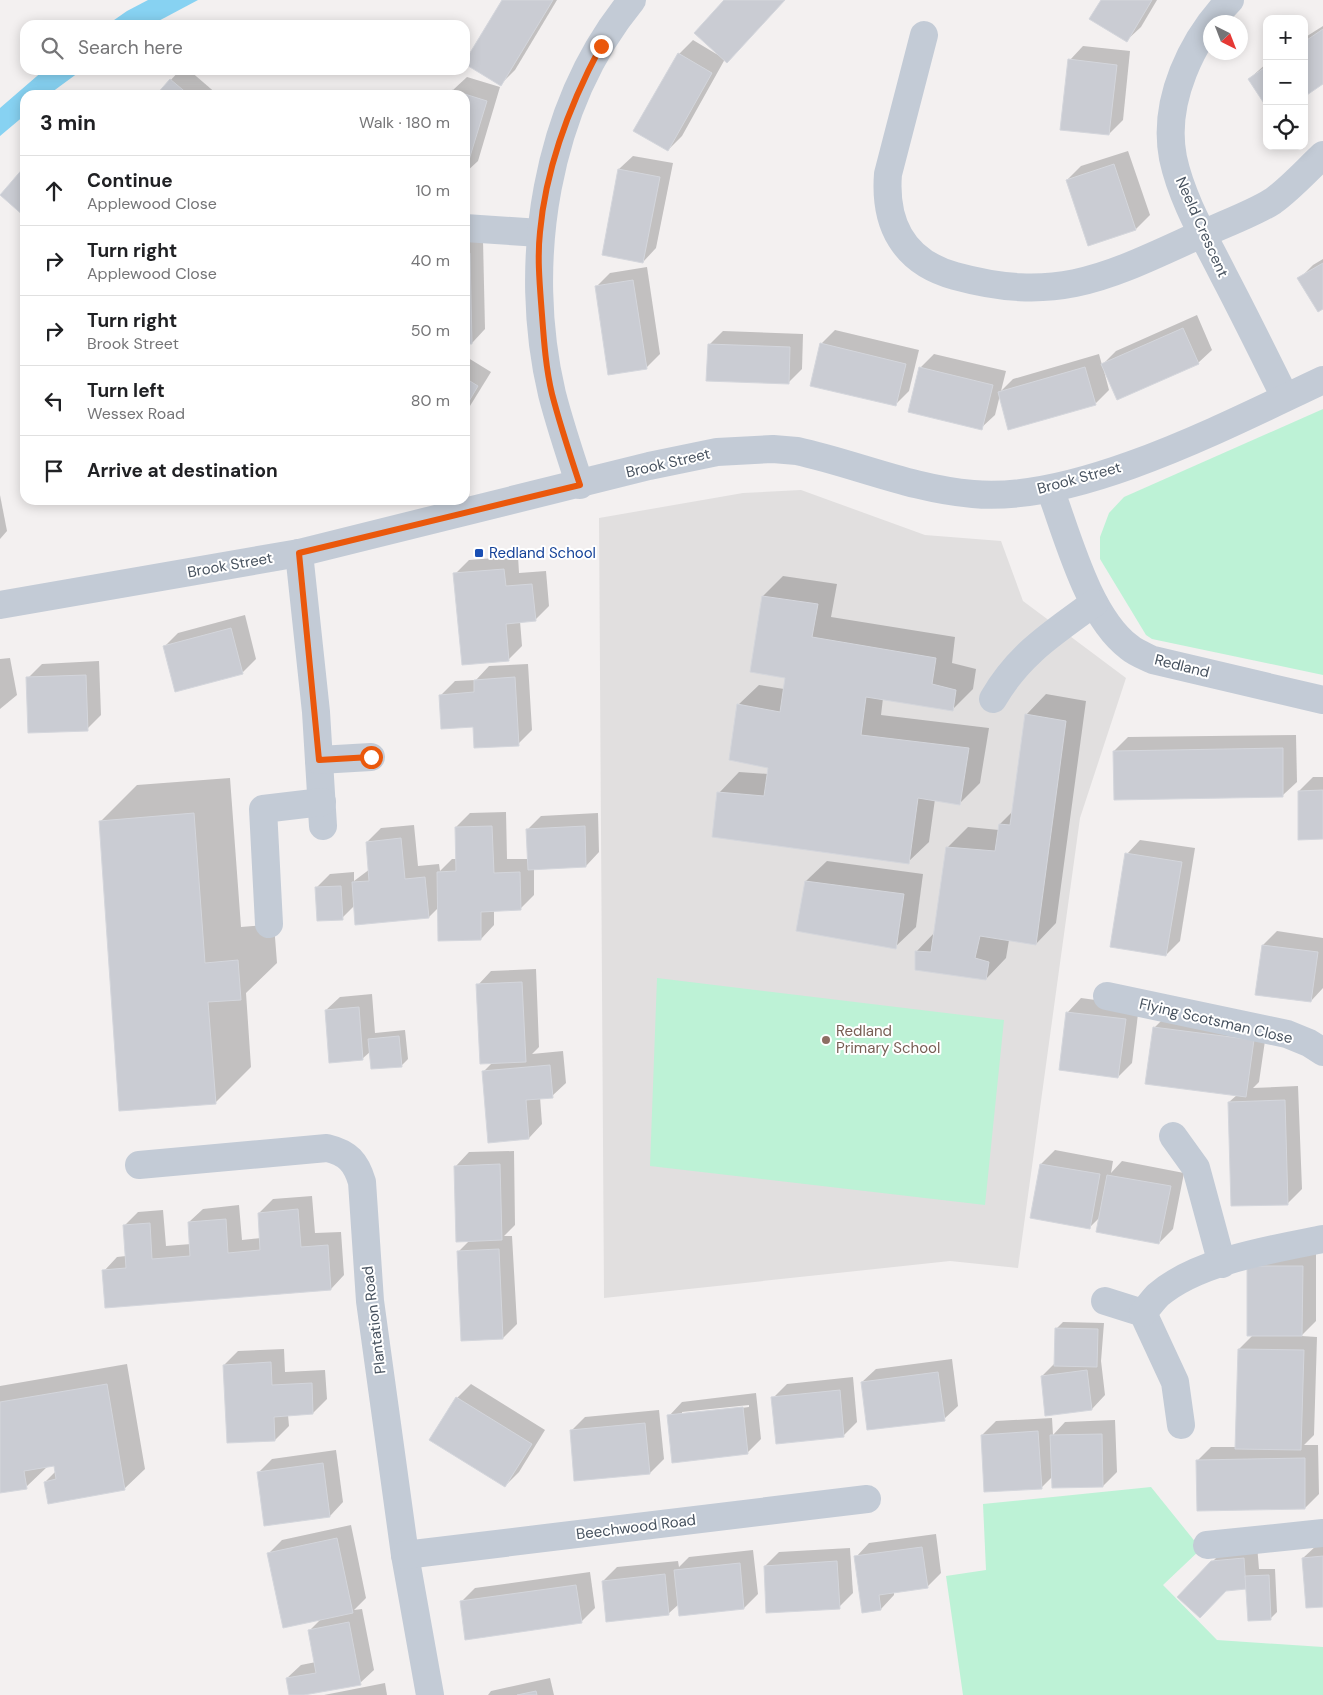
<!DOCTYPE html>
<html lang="en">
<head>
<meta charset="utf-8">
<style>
  :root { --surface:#fff; --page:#f6f6f6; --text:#202124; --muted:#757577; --line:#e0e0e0 }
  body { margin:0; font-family:"DM Sans",sans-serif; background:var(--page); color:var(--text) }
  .controls { position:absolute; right:15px; top:15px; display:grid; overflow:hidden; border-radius:10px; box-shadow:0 2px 12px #0003 }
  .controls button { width:45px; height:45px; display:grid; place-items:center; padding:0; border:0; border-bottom:1px solid var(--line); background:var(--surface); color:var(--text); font:25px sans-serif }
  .compass { position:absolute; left:1203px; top:15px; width:45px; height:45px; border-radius:50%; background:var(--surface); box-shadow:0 2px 12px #0003; rotate:138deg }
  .stop { position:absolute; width:15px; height:15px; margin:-11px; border:4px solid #ea580c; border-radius:50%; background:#fff }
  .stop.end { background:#ea580c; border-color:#fff; box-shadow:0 1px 5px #0008 }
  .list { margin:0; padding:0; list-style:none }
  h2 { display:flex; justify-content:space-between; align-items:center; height:65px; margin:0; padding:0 20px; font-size:21px }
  h2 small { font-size:16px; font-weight:400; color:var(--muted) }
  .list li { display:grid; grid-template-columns:32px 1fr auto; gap:15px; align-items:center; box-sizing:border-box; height:70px; padding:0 20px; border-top:1px solid var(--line) }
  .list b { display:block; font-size:19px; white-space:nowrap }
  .list p { margin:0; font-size:16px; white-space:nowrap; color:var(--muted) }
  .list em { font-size:16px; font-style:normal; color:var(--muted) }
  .icon { flex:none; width:28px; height:28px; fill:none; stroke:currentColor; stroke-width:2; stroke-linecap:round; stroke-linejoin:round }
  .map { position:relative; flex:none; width:1323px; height:1695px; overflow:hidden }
  .search { position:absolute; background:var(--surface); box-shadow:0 2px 12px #0003; left:20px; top:20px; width:450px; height:55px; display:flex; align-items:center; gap:12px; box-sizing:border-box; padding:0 18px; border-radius:15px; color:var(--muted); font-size:19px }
  .panel { position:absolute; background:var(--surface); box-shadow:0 2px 12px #0003; left:20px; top:90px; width:450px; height:415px; border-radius:15px }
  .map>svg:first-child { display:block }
</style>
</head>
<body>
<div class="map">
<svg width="1323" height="1695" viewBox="0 0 1323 1695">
  <rect width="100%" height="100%" fill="#f3f0f0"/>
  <path fill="#e1dfdf" d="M801,490l124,45 76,6 22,60 103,77 -46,140 -62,450 -68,-7 -346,37 -5,-780 144,-25z"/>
  <g fill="#bdf2d6">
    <path d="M1323,409v266l-171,-36 -6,-4 -46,-76v-22l9,-24 15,-16z"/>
    <path d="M657,978l347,42 -19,185 -335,-39z"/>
    <path d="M1151,1487l50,62 -38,36 54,55 106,7v48h-360l-17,-119 40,-6 -3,-66z"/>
  </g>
  <g fill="#87d2f2">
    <path d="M148,0h50l-47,25h-44l20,-14z"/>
    <path d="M44,70h38l-34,25h-23v20l-25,21v-28z"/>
  </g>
  <g fill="#0003" fill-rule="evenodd">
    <path d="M503,0h54l-42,70 -14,14z"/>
    <path d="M726,0h58l-59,59 -43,77 -14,14 11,-96 14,-14 25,15z"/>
    <path d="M1102,0h55l-16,27 -14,13z"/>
    <path d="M1323,26v57l-19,12v-57z"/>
    <path d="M1083,46l47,5 -7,69 -14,14 -39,-74z"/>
    <path d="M1267,63v43l-18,-27z"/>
    <path d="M180,70h9l29,25h-61z"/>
    <path d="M467,77l33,10 -22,74 -13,12v-78h-13l1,-5z"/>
    <path d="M1128,151l22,64 -14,14 -47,16 -22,-65 14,-14z"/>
    <path d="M633,156l40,7 -17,85 -13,14 -24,-93z"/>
    <path d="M483,240l2,89 -13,14h-7v-102z"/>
    <path d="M1323,259v49l-24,-29 14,-14z"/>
    <path d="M647,267l13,87 -14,14 -50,-81 14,-14z"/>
    <path d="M1197,315l15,35 -14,13 -94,8 5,19 -14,14 -95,-9 -5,20 -14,13 -61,-60 14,-14 72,17 -5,20 12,-12 86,-25 3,11 14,-14z"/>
    <path d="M835,330l84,20 -10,41 -14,14 -74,-61z"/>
    <path d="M723,331l80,3 -1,35 -14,14 -79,-38z"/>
    <path d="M465,356l26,16 -26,42z"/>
    <path d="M0,495l7,36 -7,8z"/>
    <path d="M518,556l1,17 27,-2 3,35 -14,14 -15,1 2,25 -14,14 -53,-86 14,-14z"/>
    <path d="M783,576l54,8 -6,33 124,20 -3,26 24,6 -3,20 -21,21 -69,-12 -2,17 108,13 -9,55 -21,21 -24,-5 -6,43 -21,20 -189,-69 20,-21 29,2 1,-7 -31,-62 21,-20 25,4 2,-12 -23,-81z"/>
    <path d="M245,615l11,44 -14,14 -78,-26 14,-14z"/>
    <path d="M10,658l7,37 -17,14v-50z"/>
    <path d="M99,661l2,54 -14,14 -59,-51 14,-14z"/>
    <path d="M528,664l4,66 -14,14 -44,-18 -33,-31 14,-14 21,-1 13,-14z"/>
    <path d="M1046,694l40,7 -30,222 -20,21 -27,-4 -3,18 -20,21 -70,-27 19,-20 12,-84 21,-21 31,3 1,-6 13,-13 13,-96z"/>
    <path d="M1296,735l1,47 -14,13 -169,-44 14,-14z"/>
    <path d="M1313,777h10v61l-24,-47z"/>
    <path d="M230,778l11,149 33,-3 3,39 -31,30 5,74 -36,36 -114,-282 36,-36z"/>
    <path d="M506,812l1,47h22l-2,-29 14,-14 57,-3 1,39 -13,14 -52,2v27l-14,14 -26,1v15l-13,14 -42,-32 -10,10 -74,-12 -13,13 -26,-30 14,-14 24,-2v9l16,-12 -3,-27 14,-14 33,-3 4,41 21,-2 1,7 12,-12h5l-1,-32 14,-14z"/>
    <path d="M1140,840l55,8 -15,93 -14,14 -39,-101z"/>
    <path d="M827,861l96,13 -7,53 -21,20 -89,-66z"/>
    <path d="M1277,931l46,7v50l-12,13 -48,-56z"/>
    <path d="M536,969l3,78 -7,7 31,-3 3,32 -14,13 -12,1 2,27 -13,14 -45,-67 9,-9 -15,-77 13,-14z"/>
    <path d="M372,994l3,39 30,-3 3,29 -7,7 -30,-15 -9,8 -36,-49 14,-13z"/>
    <path d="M1081,998l58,8 -7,57 -14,14 -50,-65z"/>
    <path d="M1168,1014l99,13 -8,55 -6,6 45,-2 4,103 -14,14 -59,-101 8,-7 -83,-67z"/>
    <path d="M1055,1150l58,11 -2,12 11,-12 62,12 -11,56 -14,14 -59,-26 -11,11 -58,-11 10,-53z"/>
    <path d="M514,1151l1,74 -11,11h8l5,88 -14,14 -45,-86 12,-12 -14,-74 13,-14z"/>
    <path d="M312,1196l3,37 26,-1 3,43 -13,14 -227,-18 13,-14 9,-1 -2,-30 14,-14 25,-2 3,36 25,-2 -2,-22 14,-13 36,-4 3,35 19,-2 -2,-25 14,-14z"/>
    <path d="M1316,1252v69l-15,15 16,1 -3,98 -10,10h14l1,49 -14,14 -108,-47 14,-14h26l2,-98 14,-14 -5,-69z"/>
    <path d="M1063,1322l41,1 -3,38 4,34 -13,14 -50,-33 13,-13 1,-34z"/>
    <path d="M284,1349l1,23 40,-2 2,29 -14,14 -25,2 1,11 -14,14 -51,-75 14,-14z"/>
    <path d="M952,1359l6,47 -14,13 -82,-37 14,-13z"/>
    <path d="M127,1364l18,105 -21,20 -79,-7 11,-11 -1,-7 -8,3 -21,20 -26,5v-106z"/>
    <path d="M853,1377l4,45 -14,14 -70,-38 14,-14z"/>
    <path d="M471,1384l74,46 -26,42 -14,14 -48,-88z"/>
    <path d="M756,1393l5,46 -14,14 -78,-37 13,-14zM749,1405v2l-67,8v-3z"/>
    <path d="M659,1410l5,49 -14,14 -79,-42 14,-14z"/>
    <path d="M1052,1418l1,17 12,-13 50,-2 2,52 -14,14 -50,-10 -12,12 -59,-53 14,-14z"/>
    <path d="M336,1450l7,52 -13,14 -72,-43 14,-14z"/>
    <path d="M351,1525l15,73 -12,12 8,-1 12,61 -14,13 -70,12 -3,-17 14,-13 15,-3 -6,-32 11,-11 -53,-65 14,-14z"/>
    <path d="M936,1534l5,39 -14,14 -33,5v3l-13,14 -25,-52 13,-14z"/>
    <path d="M1323,1544v62l-20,-48 14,-13z"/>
    <path d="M1257,1545l2,24h16l2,43 -6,6 -24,-31 -35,-25 14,-14z"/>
    <path d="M850,1548l3,45 -14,14 -74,-41 14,-14z"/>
    <path d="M753,1550l5,44 -14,14 -65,-4 -11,10 -65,-33 14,-14 61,-6 1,6 10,-10z"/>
    <path d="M590,1572l5,36 -14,14 -120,-20 14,-14z"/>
    <path d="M550,1678l4,17h-66l3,-4z"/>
    <path d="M385,1683l2,12h-63z"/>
  </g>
  <g fill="#caccd3" stroke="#d4d6dc">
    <path d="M502,0h51l-52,86 -36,-22v-3z"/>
    <path d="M724,0h61l-58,63 -33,-30z"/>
    <path d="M1101,0h51l-25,42 -38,-23z"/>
    <path d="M1323,29v55l-19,13v-55z"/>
    <path d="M678,53l34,20 -44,78 -35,-20z"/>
    <path d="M1068,59l49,6 -8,70 -49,-5z"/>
    <path d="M1267,66v42l-19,-29z"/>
    <path d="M170,79l19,16h-33z"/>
    <path d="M452,90l35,11 -22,72v-78h-15z"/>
    <path d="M1114,164l22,66 -48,16 -22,-66z"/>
    <path d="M25,166v51l-25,-22z"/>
    <path d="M618,169l42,8 -17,86 -41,-8z"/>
    <path d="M470,253l2,91h-7v-90z"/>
    <path d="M1323,263v46l-5,3 -21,-34z"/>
    <path d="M633,280l14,89 -39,6 -13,-89z"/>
    <path d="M1183,328l16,36 -82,36 -16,-36z"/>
    <path d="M820,343l86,21 -10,42 -86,-20z"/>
    <path d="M708,344l82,3 -1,37 -83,-3z"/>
    <path d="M919,367l74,18 -11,45 -74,-18z"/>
    <path d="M1085,367l11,38 -88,25 -10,-38z"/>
    <path d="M465,378l13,8 -13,22z"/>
    <path d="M91,500h68l-68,2z"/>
    <path d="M504,569l2,17 26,-2 4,37 -30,3 3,37 -47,4 -9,-92z"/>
    <path d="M762,596l56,8 -6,33 124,21 -4,26 24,6 -3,21 -87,-14 -5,38 108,13 -9,57 -42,-7 -9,66 -197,-27 5,-45 47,4 4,-28 -39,-8 8,-56 43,8 5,-34 -35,-6z"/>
    <path d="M231,628l12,46 -68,18 -12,-46z"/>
    <path d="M86,675l2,56 -60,2 -2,-56z"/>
    <path d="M515,677l4,69 -45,2 -1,-21 -32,2 -2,-34 35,-3v-12z"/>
    <path d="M1025,714l41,7 -30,224 -56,-9 -5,22 14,4 -3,18 -71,-10v-19l16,1 15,-105 49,4 4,-27 11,1z"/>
    <path d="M1283,748v49l-169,3 -1,-49z"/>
    <path d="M1323,790v49l-25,1v-49z"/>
    <path d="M194,813l11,150 33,-3 3,40 -33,2 8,102 -97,7 -20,-290z"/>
    <path d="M492,826l2,47 26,-1 1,38 -40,2v28l-43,1 -1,-69 19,-1 -1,-44z"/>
    <path d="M585,826l1,41 -58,3 -2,-41z"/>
    <path d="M401,838l4,41 20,-2 4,41 -74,7 -3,-43 17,-1 -3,-39z"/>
    <path d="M1125,853l57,9 -16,94 -56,-9z"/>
    <path d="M805,881l99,13 -8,55 -100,-18z"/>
    <path d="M341,886l2,34 -26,1 -2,-34z"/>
    <path d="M1262,945l56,7 -7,50 -56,-7z"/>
    <path d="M522,982l4,80 -46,2 -4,-80z"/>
    <path d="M359,1007l4,53 -34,3 -4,-53z"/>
    <path d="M1066,1012l60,7 -8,59 -59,-8z"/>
    <path d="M1153,1027l101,13 -8,57 -101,-13z"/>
    <path d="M399,1036l3,31 -31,2 -3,-30z"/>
    <path d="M550,1065l3,33 -27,2 3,39 -41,4 -6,-72z"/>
    <path d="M1285,1100l3,105 -57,1 -3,-104z"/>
    <path d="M500,1164l2,76 -46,2 -2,-76z"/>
    <path d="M1040,1164l60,10 -10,55 -60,-11z"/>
    <path d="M1107,1175l64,11 -12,58 -63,-12z"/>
    <path d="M298,1209l3,38 27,-2 3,45 -226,18 -3,-38 24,-2 -3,-43 27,-2 2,36 38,-3 -2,-34 38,-3 2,34 32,-3 -2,-37z"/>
    <path d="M499,1249l4,90 -42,2 -4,-90z"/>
    <path d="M1247,1266h56l-1,70h-55z"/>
    <path d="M1055,1328l43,1 -1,38 -43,-1z"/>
    <path d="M1238,1349l66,1 -3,100 -66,-1z"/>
    <path d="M271,1362l1,23 40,-2 1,31 -39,3 1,24 -48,2 -4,-78z"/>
    <path d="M1087,1370l5,40 -47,6 -4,-40z"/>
    <path d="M938,1372l7,49 -78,9 -6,-48z"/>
    <path d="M107,1384l18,106 -77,14 -4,-22 12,-3 -2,-13 -30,5 3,18 -27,4v-91z"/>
    <path d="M840,1390l4,47 -68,7 -5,-47z"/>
    <path d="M456,1397l76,47 -27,43 -76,-47z"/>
    <path d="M743,1407l5,47 -76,9 -5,-48z"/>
    <path d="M645,1423l5,51 -76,7 -4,-51z"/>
    <path d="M1038,1431l4,58 -58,3 -3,-57z"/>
    <path d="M1102,1434l1,53 -51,1 -2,-53z"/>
    <path d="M1305,1458v51l-108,2 -1,-51z"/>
    <path d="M323,1463l7,54 -66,9 -7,-54z"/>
    <path d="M337,1538l16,75 -70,15 -16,-75z"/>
    <path d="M922,1547l6,41 -49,7 2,15 -19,3 -8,-57z"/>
    <path d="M1323,1556v51l-17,1 -4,-50z"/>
    <path d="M1244,1558l2,31 -20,2 -26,27 -23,-21 34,-36z"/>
    <path d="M837,1561l3,48 -74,4 -2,-47z"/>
    <path d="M740,1563l4,46 -65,7 -5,-46z"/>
    <path d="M665,1574l4,41 -63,7 -4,-41z"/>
    <path d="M1269,1575l2,45 -23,1 -3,-45z"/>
    <path d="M576,1585l6,38 -117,17 -5,-39z"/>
    <path d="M349,1622l12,63 -57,10h-15l-3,-17 30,-5 -8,-43z"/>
    <path d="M536,1691l1,4h-20z"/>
  </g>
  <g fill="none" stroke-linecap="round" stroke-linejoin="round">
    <g stroke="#c3cbd6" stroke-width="28">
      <path d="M1230,0c-38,39 -68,101 -57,158 9,42 32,80 51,118 21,40 41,81 61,121"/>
      <path d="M924,35l-36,139c-4,51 16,88 67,102 102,28 152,1 242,-40 21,-9 58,-23 76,-35 18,-13 34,-31 50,-46"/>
      <path d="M465,228l75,5"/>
      <path d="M580,485c-10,-30 -20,-60 -28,-91 -31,-131 -7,-288 80,-394"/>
      <path d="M1050,489c18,48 38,127 79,158 7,6 16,9 24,13l170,40"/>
      <path d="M299,553l17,159 7,114"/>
      <path d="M0,605l299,-52 350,-87 68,-14 56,-3 24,2c59,13 115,38 176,43 104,10 256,-70 350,-114"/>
      <path d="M993,699c26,-45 60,-66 101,-96"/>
      <path d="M319,760l52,-3"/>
      <path d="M269,924l-6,-115 59,-7"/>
      <path d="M1107,996l180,38 22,9 14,9"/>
      <path d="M1173,1136l23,32 26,96"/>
      <path d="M139,1165l188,-17c21,5 29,14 35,34l8,119 35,254 25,140"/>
      <path d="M1105,1301l38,12 32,69 6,43"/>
      <path d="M1143,1313c5,-6 10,-13 15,-18 39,-34 115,-46 165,-56"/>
      <path d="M1207,1545l116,-12"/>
      <path d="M405,1555l462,-56"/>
    </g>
  </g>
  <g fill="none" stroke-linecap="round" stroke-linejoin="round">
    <path stroke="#ea580c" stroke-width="6" d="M371,757l-52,3 -20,-207 281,-68c-10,-30 -20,-60 -28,-91 -6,-25 -8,-52 -10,-79 -2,-27 -5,-56 -2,-83 6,-66 30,-128 61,-186"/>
  </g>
  <rect fill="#1a4fb4" stroke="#fff" stroke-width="2" x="474" y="548" width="10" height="10" rx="2.5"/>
  <circle fill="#8d6e63" stroke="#fff" stroke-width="2" cx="826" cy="1040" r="5"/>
  <g text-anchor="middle" stroke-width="4" stroke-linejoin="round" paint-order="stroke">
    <g font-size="15" fill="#47525f" stroke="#fff">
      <text transform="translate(1202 227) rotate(66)" y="5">Neeld Crescent</text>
      <text transform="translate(668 463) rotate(-13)" y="5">Brook Street</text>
      <text transform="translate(1079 478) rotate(-15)" y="5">Brook Street</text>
      <text transform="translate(230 565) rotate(-10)" y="5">Brook Street</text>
      <text transform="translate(1182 666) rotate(14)" y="5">Redland</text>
      <text transform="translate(1216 1021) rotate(13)" y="5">Flying Scotsman Close</text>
      <text transform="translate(374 1320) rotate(-97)" y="5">Plantation Road</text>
      <text transform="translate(636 1527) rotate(-7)" y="5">Beechwood Road</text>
    </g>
    <g font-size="15" fill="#164399" stroke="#fff" text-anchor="start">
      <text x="489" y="558">Redland School</text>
    </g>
    <g font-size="15" fill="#785e54" stroke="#fff" text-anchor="start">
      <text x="836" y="1036">Redland<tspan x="836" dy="17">Primary School</tspan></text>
    </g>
  </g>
</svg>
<div class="controls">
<button>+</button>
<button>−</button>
<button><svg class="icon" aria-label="locate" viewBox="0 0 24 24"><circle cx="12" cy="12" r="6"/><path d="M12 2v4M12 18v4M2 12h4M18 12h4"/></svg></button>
</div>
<svg class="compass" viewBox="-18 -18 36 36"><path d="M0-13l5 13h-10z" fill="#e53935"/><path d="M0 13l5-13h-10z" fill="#757577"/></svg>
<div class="stop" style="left:371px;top:757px"></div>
<div class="stop end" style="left:601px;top:46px"></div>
<div class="search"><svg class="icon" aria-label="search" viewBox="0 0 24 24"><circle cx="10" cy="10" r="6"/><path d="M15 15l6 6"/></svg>Search here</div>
<section class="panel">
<h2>3 min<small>Walk · 180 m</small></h2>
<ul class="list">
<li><svg class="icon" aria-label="ahead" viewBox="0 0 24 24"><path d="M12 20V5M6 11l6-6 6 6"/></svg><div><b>Continue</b><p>Applewood Close</p></div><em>10 m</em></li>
<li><svg class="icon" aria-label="right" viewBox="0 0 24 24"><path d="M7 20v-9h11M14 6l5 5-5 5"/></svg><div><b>Turn right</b><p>Applewood Close</p></div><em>40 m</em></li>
<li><svg class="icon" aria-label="right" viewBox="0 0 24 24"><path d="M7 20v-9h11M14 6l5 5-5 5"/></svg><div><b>Turn right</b><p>Brook Street</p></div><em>50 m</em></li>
<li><svg class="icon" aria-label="left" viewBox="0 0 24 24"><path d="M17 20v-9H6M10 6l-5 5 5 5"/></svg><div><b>Turn left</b><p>Wessex Road</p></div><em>80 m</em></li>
<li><svg class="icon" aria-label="arrive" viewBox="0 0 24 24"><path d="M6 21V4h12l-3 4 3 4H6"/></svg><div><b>Arrive at destination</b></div></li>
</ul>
</section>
</div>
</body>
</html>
